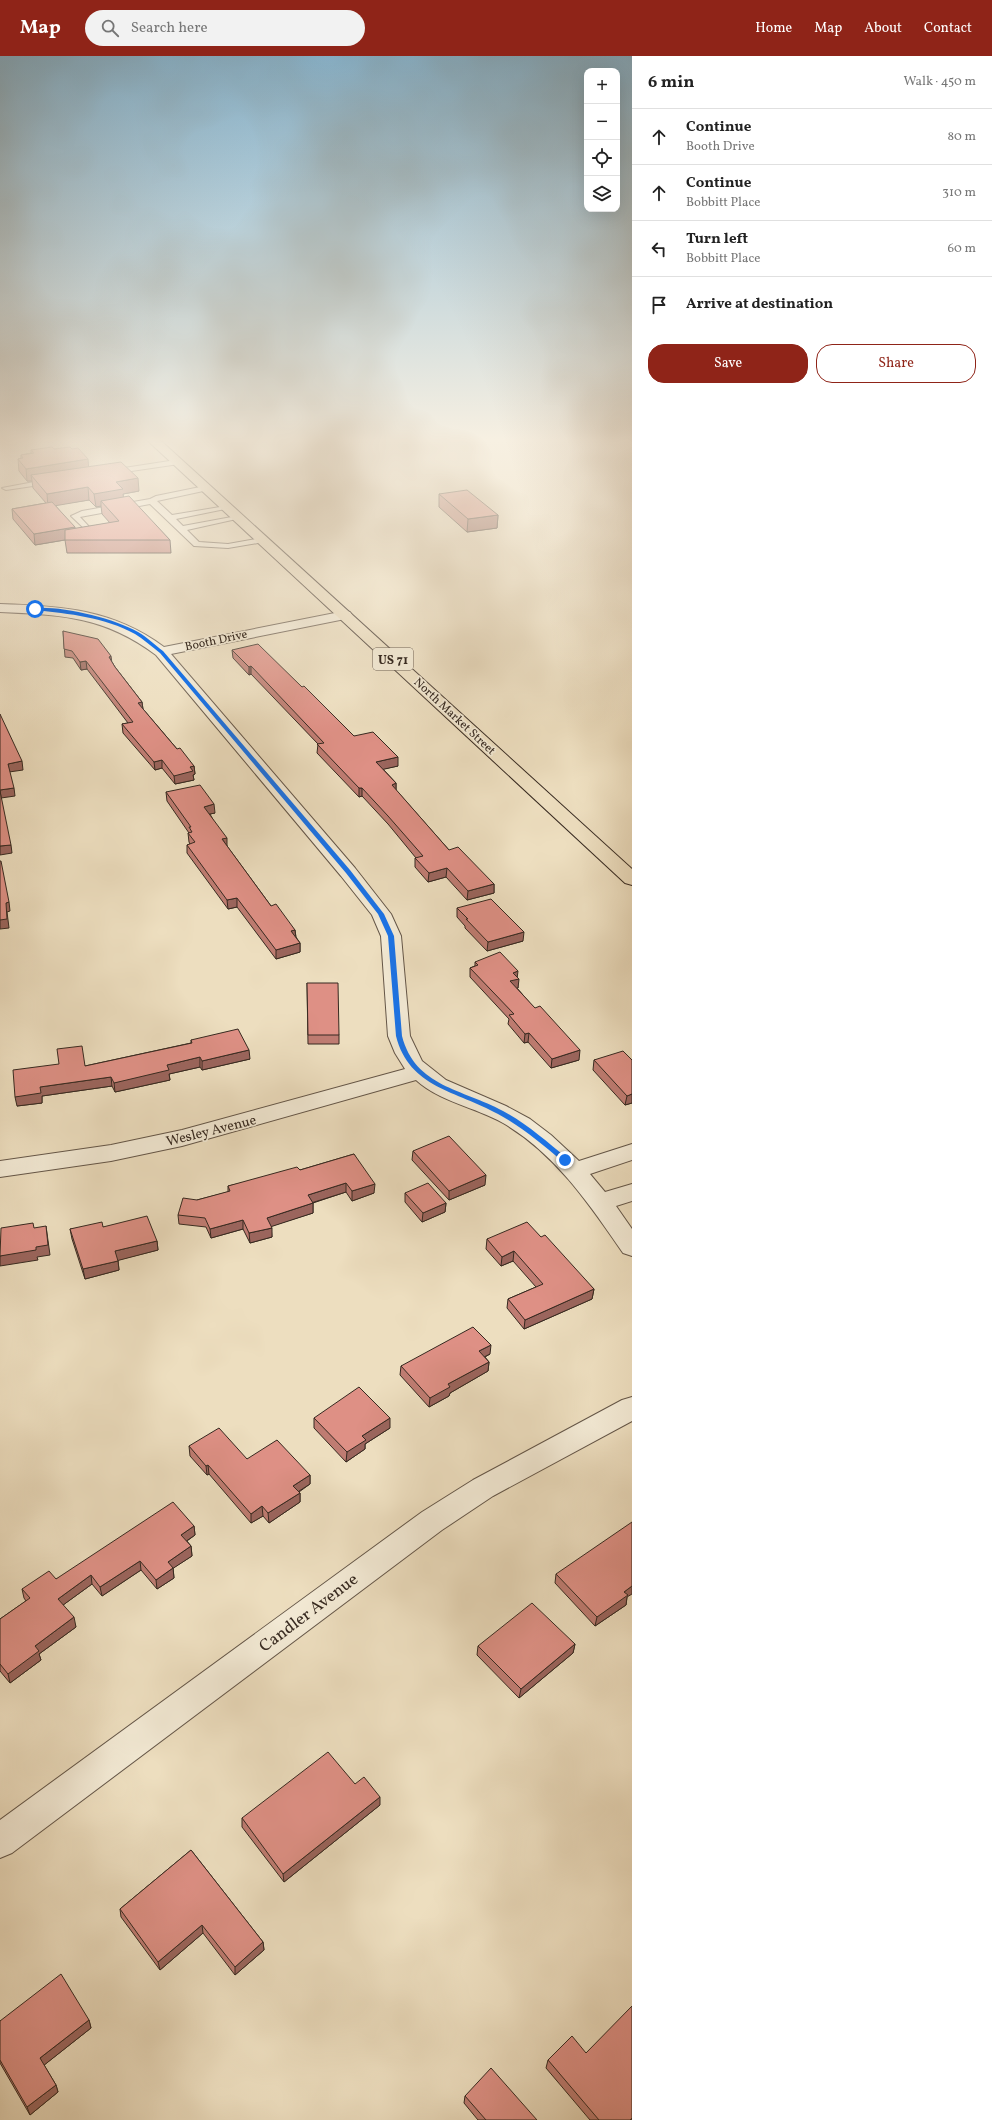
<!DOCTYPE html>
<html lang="en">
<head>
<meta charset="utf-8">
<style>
  :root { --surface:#fff; --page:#f2f2f2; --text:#222; --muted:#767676; --line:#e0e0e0; --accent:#8f2418 }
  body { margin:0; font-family:Vollkorn,serif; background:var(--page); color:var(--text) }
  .controls { position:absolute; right:12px; top:12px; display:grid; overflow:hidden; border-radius:8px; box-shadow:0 4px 16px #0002 }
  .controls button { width:36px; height:36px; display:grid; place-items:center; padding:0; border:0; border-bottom:1px solid var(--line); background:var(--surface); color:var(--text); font:20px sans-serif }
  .stop { position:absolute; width:12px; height:12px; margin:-9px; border:3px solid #1a73e8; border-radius:50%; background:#fff }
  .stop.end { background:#1a73e8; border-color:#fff; box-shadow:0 1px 4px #0008 }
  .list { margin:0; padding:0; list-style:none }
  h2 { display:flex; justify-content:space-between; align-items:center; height:52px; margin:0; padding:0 16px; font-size:17px }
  h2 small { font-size:13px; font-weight:400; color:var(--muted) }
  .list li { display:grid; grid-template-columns:26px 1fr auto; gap:12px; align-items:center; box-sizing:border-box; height:56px; padding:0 16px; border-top:1px solid var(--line) }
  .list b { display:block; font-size:15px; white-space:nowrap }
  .list p { margin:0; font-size:13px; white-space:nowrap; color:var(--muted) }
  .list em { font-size:13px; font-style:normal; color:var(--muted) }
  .actions { display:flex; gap:8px; padding:12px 16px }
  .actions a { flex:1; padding:9px 0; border:1px solid var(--accent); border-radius:16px; text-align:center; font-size:14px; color:var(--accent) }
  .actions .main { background:var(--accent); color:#fff }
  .icon { flex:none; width:22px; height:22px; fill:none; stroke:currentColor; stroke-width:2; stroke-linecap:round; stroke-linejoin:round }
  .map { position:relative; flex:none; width:632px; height:2064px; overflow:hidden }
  header { display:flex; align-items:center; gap:24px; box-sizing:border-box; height:56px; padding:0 20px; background:var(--accent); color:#fff }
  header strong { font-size:19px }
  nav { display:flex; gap:22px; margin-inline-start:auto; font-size:14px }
  .search { width:280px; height:36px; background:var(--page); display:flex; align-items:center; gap:10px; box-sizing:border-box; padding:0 14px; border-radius:22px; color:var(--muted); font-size:15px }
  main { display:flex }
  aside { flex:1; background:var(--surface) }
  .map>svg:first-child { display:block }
</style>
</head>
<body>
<header>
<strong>Map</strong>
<div class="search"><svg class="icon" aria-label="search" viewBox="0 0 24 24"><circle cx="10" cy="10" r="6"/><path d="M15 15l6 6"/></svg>Search here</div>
<nav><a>Home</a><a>Map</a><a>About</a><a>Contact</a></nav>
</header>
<main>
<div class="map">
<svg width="632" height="2064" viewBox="0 0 632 2064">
  <rect width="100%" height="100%" fill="#eddebf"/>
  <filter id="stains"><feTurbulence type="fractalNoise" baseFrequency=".005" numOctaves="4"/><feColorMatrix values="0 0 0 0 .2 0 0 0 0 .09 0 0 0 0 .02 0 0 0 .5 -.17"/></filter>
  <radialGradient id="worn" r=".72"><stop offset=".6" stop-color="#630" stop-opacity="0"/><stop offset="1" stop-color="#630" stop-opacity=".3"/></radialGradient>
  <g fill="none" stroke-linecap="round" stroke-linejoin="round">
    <g stroke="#645648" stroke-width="2">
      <g id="service">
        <path d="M176,404l4,2 -1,2 -68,10 -4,-2 4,-2z"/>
        <path d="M50,423h3v4l-47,7 -4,-2z"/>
        <path d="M205,430h3v4l-51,11 15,14 54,-9 4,2 -54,11 7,7 54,-10 4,2 -54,12 12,12 29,2 33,-6h3v4l-36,6 -34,-2 -44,-42 -70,13 14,15 -4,2 -19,-18 11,-5 68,-12 6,-3z"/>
      </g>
    </g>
    <g stroke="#645648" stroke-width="2">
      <g id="minor">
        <path d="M0,548c61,2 113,5 164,43l181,-36 5,1 2,3 -2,3 -5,1 -174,35 184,214 36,46 10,22 9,100 12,25 24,19 60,26 24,13 21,16 28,26 53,-17v16l-42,14 15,18 27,-8v17l-16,5 16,23v27l-9,-3c-33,-48 -68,-100 -120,-130 -28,-16 -63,-21 -87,-43l-234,66 -71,15 -111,16v-16l111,-16 71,-15 223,-61 -10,-16 -7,-17 -7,-100 -9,-21 -31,-39 -185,-221c-52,-39 -94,-40 -156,-43z"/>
        <path d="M632,1341v24l-139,75 -51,34 -430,323 -12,5v-38l422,-308 51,-32 149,-80z"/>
      </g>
    </g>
    <g stroke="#362920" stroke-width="2">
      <path id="primary" d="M147,384h13l472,429v16l-7,-2z"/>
    </g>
    <use href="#service" fill="#f3ead5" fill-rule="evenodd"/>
    <use href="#minor" fill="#f3ead5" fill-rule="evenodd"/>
    <use href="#primary" fill="#eddebf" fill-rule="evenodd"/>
  </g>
  <g fill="#bf7c72" stroke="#362920" fill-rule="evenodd">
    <path d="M54,393l85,42 -16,3v3l47,43 1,13h-104l-2,-13 -30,5 -22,-26 -1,-10 34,-6 -13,-15 -1,-7h-5l-8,-10 -1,-12 3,-1v-3l10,-2v-3zM89,444l7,7 5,-1 1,8 8,9 -35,6 -20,-24z"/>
    <path d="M439,438l59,21 -1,13 -30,4 -28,-25z"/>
    <path d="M63,575l49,31 3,5 27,35 1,7 34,40 17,17 1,8 -2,1 1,5 -19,4 -13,-16 -7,2 -32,-37 -1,-9 6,-1 -41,-54 -6,1 -8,-12 -8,-1z"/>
    <path d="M232,594l70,37 52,49 44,30 -15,3 13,14v7l53,60 45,34v9l-27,7 -21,-23 -18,5 -13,-15v-9h1l-28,-34 -26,-28 -3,1 -42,-44 1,-9 -67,-70 -2,1 -16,-17z"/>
    <path d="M166,736l49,21 -5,1 17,32 44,60 24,24 1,7 4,6v9l-24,7 -39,-52 -9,2 -41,-56v-8l3,-1 -1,-2 -1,-9h1l-22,-32z"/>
    <path d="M457,852l66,33 -36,10 -22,-23v-2l-8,-9z"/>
    <path d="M475,906l42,15 1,11h-1l62,72 -28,8 -23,-26 -4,1 -16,-19 1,-5 -39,-42v-9l5,-2z"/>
    <path d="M307,927l32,52v9h-31z"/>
    <path d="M191,984l59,19 -48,11 -2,-3 -31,7 1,6 -55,12 -3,-6 -70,10v7l-25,3 68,-40 106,-23z"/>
    <path d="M594,1004h38v43l-7,2 -32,-35z"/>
    <path d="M413,1095l72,34 -36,15 -37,-40z"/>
    <path d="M354,1098l20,39 -22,8 -6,-9 -33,11v10l-42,13 1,11 -22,6 -7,-14 -32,9 -5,-11 -27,-3 -1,-9 19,-15 31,-8v-6l72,-16z"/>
    <path d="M405,1137l41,10 -1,9 -23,10 -17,-20z"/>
    <path d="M103,1171l54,14 1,9 -40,10 1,10 -34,9 -13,-40 -2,-10z"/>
    <path d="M541,1181l53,52 -2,10 -68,30 -17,-21 1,-9 28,-12 -23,-26 -12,5 -15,-17 1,-10z"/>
    <path d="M490,1298l-5,3 4,5 -1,9 -38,22 -1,3 -20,11 -29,-32 1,-9z"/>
    <path d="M314,1362l76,10 -25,16v5l-19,13 -32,-34z"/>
    <path d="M189,1390l58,13 63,16v9l-11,8 1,1v9l-31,21 -6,-7 -12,7 -42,-49 -2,1 -17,-19z"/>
    <path d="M194,1470l1,9 -8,6 4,5 1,10 -19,12 1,10 -17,11 -16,-19 -39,26 -10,-12 -29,21 13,22 -37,27 2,6 -31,23 -10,-12v-52l26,-18 -2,-3 -2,-9 34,-10z"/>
    <path d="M556,1518l71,23 -1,8 -31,21 -40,-43z"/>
    <path d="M575,1588l-2,9 -54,45 -42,-43 1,-9z"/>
    <path d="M355,1728l25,21 -96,77 -42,-55v-9z"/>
    <path d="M191,1794l72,92 1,8 -29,25 -32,-42 -43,37 -39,-53 -1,-8z"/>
    <path d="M89,1964l2,8 -47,37 12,20 2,7 -28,23 -30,-52v-42z"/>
    <path d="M586,1997l46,67h-42l-44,-52 2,-8z"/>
    <path d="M465,2040l72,24h-59l-14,-17z"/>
  </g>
  <g fill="#9b655d" stroke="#362920">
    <path d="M88,403l1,13 -58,3 1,6h-5l-1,-12z"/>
    <path d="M138,422l1,13 -16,3 1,8 -23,-1v5l-5,1 -2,-13 22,-12z"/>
    <path d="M88,431l1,13 -41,7 -1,-13z"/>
    <path d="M498,459l-1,13 -30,4 1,-13z"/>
    <path d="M75,471l1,11 -41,7 -1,-11z"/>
    <path d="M111,600l1,8 -3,-7z"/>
    <path d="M86,605l1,8 -6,1 -1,-8z"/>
    <path d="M251,610v8l-2,1v-8z"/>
    <path d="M142,646l1,8 -5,-7z"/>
    <path d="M398,701v9l-22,5v-9z"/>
    <path d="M162,704v8l-7,2 -1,-8z"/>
    <path d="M22,705l1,9 -14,2 -1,-8z"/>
    <path d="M194,710l1,8 -2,1 1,5 -19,4 -1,-8 16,-9z"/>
    <path d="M396,727v9l-4,-7z"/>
    <path d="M14,732l1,8 -14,2 -1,-8z"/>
    <path d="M359,732h3v8l-3,1z"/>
    <path d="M214,748l1,9 -10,2 -1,-8z"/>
    <path d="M227,782v8l-5,-7z"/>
    <path d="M11,789l1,8 -12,2v-9z"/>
    <path d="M447,812l-1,9 -18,5 1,-9z"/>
    <path d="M494,828v9l-27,7 1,-9z"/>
    <path d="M237,842v9l-9,2 -1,-9z"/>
    <path d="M9,846l1,9 -3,1 2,16 -9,1v-9l6,-17z"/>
    <path d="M295,874l1,9 -5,-8z"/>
    <path d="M524,876l-1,9 -36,10 1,-9z"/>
    <path d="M300,887v9l-24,7v-9z"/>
    <path d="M518,915l-1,8h2l-1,9 -9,2 1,-9 3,-8z"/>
    <path d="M529,977l-1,9 -4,1 1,-9z"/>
    <path d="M249,994l1,9 -48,11v-9z"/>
    <path d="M580,994l-1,10 -28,8 1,-9z"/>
    <path d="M200,1001v10l-31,7 1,6 -55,12 -1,-9 53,-18z"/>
    <path d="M111,1021l1,9 -70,10v7l-25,3 -2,-9 25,-10z"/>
    <path d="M632,1038v9l-7,2 2,-9z"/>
    <path d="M486,1119l-1,10 -36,15v-9z"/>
    <path d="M346,1127v9l-38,12v-9z"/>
    <path d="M375,1128l-1,9 -22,8v-10z"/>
    <path d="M313,1147v10l-46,15v-10z"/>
    <path d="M446,1147l-1,9 -23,10 1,-9z"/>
    <path d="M243,1164v9l-32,9 -1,-9z"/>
    <path d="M46,1170l4,29 -13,2 1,3 -38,6v-10l36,-9z"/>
    <path d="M272,1172v9l-22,6 -1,-10z"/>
    <path d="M157,1185l1,9 -42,11 -1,-10z"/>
    <path d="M514,1195l-1,10 -12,5 1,-9z"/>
    <path d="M118,1205l1,9 -34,9 -2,-10z"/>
    <path d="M594,1233l-2,10 -68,30 1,-9z"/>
    <path d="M491,1289l-1,9 -12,6 1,-9z"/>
    <path d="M489,1306l-1,9 -38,22 -1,3 -20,11 1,-9 18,-14z"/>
    <path d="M390,1362v10l-25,16v5l-19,13 1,-10 15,-16z"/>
    <path d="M208,1409l1,9 -2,1 -1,-9z"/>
    <path d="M310,1419v9l-17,11v-9z"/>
    <path d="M300,1437v9l-31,21 -1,-10z"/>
    <path d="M262,1450l1,10 -12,7v-9z"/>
    <path d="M194,1470l1,9 -13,9 -1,-9z"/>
    <path d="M191,1490l1,10 -23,15 -1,-9z"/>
    <path d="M140,1505l1,9 -39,26 -2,-9z"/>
    <path d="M173,1512l1,10 -17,11 -1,-9z"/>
    <path d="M91,1519l1,9 -33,24 -1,-9z"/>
    <path d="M632,1530v8l-5,3 -1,8 -31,21 2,-9 27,-25z"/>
    <path d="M74,1561l2,10 -37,27 2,6 -31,23 -2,-9 27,-28z"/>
    <path d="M575,1588l-2,9 -54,45 2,-9z"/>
    <path d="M380,1741v8l-96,77 -1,-8z"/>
    <path d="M202,1869l1,8 -43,37 -2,-8z"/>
    <path d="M263,1886l1,8 -29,25v-8z"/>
    <path d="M89,1964l2,8 -48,38 -3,-8z"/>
    <path d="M56,2029l2,7 -28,23 -3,-8z"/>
  </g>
  <g fill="#de9085" stroke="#362920">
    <path d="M52,391l2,2 16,-2 2,2 6,-1 10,11 -62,10 -8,-10 5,-1 -2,-3 13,-2 -3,-3z"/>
    <path d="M121,406l17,16 -22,4 7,7 -29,5 -6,-7 -41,7 -16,-19z"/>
    <path d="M467,434l31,25 -30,4 -29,-25z"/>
    <path d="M129,440l41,44h-105v-10l54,-9 -18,-20z"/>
    <path d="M52,446l23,25 -41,7 -22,-25z"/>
    <path d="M63,575l35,8 13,17 -2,1 6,10 27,35 -4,1 39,46 3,-1 14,18 -4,1 3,4 -19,5 -12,-16 -8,2 -32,-38 11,-2 -47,-61 -6,1 -8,-11 -8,-2z"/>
    <path d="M258,588l44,43 2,-1 50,50 19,-4 25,25 -22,5 20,21 -4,2 57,65 9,-3 36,37 -26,7 -21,-23 -18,5 -14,-15 8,-2 -35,-40 -26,-28h-3l-42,-44 7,-1 -73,-77 -2,1 -17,-17z"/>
    <path d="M0,658l22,47 -14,3 6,24 -14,2z"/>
    <path d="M200,729l14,19 -10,3 23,31 -5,1 49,67 5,-2 19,26 -4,1 9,12 -24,7 -39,-52 -10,2 -40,-55 8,-3 -7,-9 4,-1 -3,-5h2l-25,-35z"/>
    <path d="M0,735l11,54 -11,1z"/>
    <path d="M0,805h1l8,41 -3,1 1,16 -7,1z"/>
    <path d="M491,843l33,33 -36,10 -22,-23h2l-11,-11z"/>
    <path d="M500,896l18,19 -5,2 6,6 -9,2 25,27 5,-2 40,44 -28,9 -23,-26 -4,1 -16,-19 5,-1 -44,-46 8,-3 -3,-3z"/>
    <path d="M307,927h31l1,52h-31z"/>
    <path d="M238,973l11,21 -47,11 -2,-4 -33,8 2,5 -55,13 -3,-6 -71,10 1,6 -26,4 -2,-27 46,-6 -2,-15 25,-3 3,20 107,-23 -1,-3z"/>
    <path d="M623,995l9,9v34l-5,2 -33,-36z"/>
    <path d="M449,1080l37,39 -37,16 -36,-40z"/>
    <path d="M354,1098l21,30 -23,7 -6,-8 -38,12 5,8 -46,15 5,10 -23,5 -6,-13 -33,9 -5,-11 -27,-3 5,-17 14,2 33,-9 -2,-5 69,-19 3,3z"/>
    <path d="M428,1127l18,20 -23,10 -18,-20z"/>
    <path d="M147,1160l10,25 -42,10 3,10 -35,8 -13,-40 32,-7 1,5z"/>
    <path d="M527,1166l14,15 4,-2 49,54 -69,31 -17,-21 35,-15 -29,-33 -12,6 -15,-18z"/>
    <path d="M33,1167l1,5 12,-2 2,19 -12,2v3l-36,6 1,-28z"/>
    <path d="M473,1271l18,18 -12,6 10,11 -41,22 2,3 -20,11 -29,-32z"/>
    <path d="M359,1331l31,31 -28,18 4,4 -19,12 -33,-34z"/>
    <path d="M219,1372l28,31 30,-19 33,35 -17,11 7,7 -32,20 -6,-7 -11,8 -43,-49 -2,1 -17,-20z"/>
    <path d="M173,1446l21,24 -13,9 10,11 -23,16 5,6 -17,12 -16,-19 -40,26 -9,-12 -33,24 16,18 -39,29 4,5 -31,23 -8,-10v-45l30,-21 -8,-9 27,-18 7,8z"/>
    <path d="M632,1466v64l-8,6 4,3 -31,22 -41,-43z"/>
    <path d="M532,1547l43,41 -54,45 -43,-43z"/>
    <path d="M328,1696l27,32 9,-7 16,20 -97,77 -41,-56z"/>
    <path d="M191,1794l72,92 -28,25 -33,-42 -44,37 -38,-53z"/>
    <path d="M61,1918l28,46 -49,38 16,27 -29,22 -27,-47v-39z"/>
    <path d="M632,1950v112l-2,2h-31l-51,-60 24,-24 14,17z"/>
    <path d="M491,2012l46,52h-51l-21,-24z"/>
  </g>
  <linearGradient id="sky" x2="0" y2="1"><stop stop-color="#88b7d3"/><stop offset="0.57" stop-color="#f7f0e2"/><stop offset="1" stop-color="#f7f0e2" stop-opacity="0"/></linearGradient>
  <rect width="632" height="673" fill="url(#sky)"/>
  <path fill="#1a73e8" d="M34,552c29,-2 79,10 104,24 9,5 17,13 25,19l187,219 34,44 10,22 8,100c13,51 61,53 101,75 24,13 43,30 64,47v3h-5c-20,-17 -40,-34 -64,-47 -41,-23 -89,-26 -102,-78l-8,-100 -10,-22 -32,-41 -186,-220c-9,-7 -17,-14 -25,-19 -31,-17 -65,-20 -100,-24z"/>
  <g text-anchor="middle" stroke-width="3.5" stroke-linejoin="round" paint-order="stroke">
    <g font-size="12" fill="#362920" stroke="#f3ead5">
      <text transform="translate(216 584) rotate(-12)" y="4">Booth Drive</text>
      <text transform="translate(455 660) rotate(43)" y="4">North Market Street</text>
    </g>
    <rect fill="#f3ead5" stroke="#6f6356" stroke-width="1" x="373" y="592" width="40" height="22" rx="3"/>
    <g font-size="13" font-weight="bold" fill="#362920">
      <text x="393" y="608">US 71</text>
    </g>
    <g font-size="14" fill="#362920" stroke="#f3ead5">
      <text transform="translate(211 1074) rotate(-14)" y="5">Wesley Avenue</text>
    </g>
    <g font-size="17" fill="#362920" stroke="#f3ead5">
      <text transform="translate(308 1556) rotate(-37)" y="6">Candler Avenue</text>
    </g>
  </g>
  <rect width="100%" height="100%" filter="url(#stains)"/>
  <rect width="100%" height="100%" fill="url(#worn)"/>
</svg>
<div class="controls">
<button>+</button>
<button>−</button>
<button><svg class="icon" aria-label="locate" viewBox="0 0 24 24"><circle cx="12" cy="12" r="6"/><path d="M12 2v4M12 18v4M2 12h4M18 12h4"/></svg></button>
<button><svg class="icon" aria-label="layers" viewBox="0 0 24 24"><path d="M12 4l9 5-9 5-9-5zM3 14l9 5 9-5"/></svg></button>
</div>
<div class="stop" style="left:35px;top:553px"></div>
<div class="stop end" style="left:565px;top:1104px"></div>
</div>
<aside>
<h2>6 min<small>Walk · 450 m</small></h2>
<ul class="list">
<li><svg class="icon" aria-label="ahead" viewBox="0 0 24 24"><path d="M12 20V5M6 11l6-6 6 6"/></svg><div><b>Continue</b><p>Booth Drive</p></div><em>80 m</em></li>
<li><svg class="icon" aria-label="ahead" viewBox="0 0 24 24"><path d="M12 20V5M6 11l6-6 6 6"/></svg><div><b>Continue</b><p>Bobbitt Place</p></div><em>310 m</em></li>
<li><svg class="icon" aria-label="left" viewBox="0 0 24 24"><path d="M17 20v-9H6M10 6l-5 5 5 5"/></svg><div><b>Turn left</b><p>Bobbitt Place</p></div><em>60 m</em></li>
<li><svg class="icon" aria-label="arrive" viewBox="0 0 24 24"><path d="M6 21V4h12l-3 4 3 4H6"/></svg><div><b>Arrive at destination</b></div></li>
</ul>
<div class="actions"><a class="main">Save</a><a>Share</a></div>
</aside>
</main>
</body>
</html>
